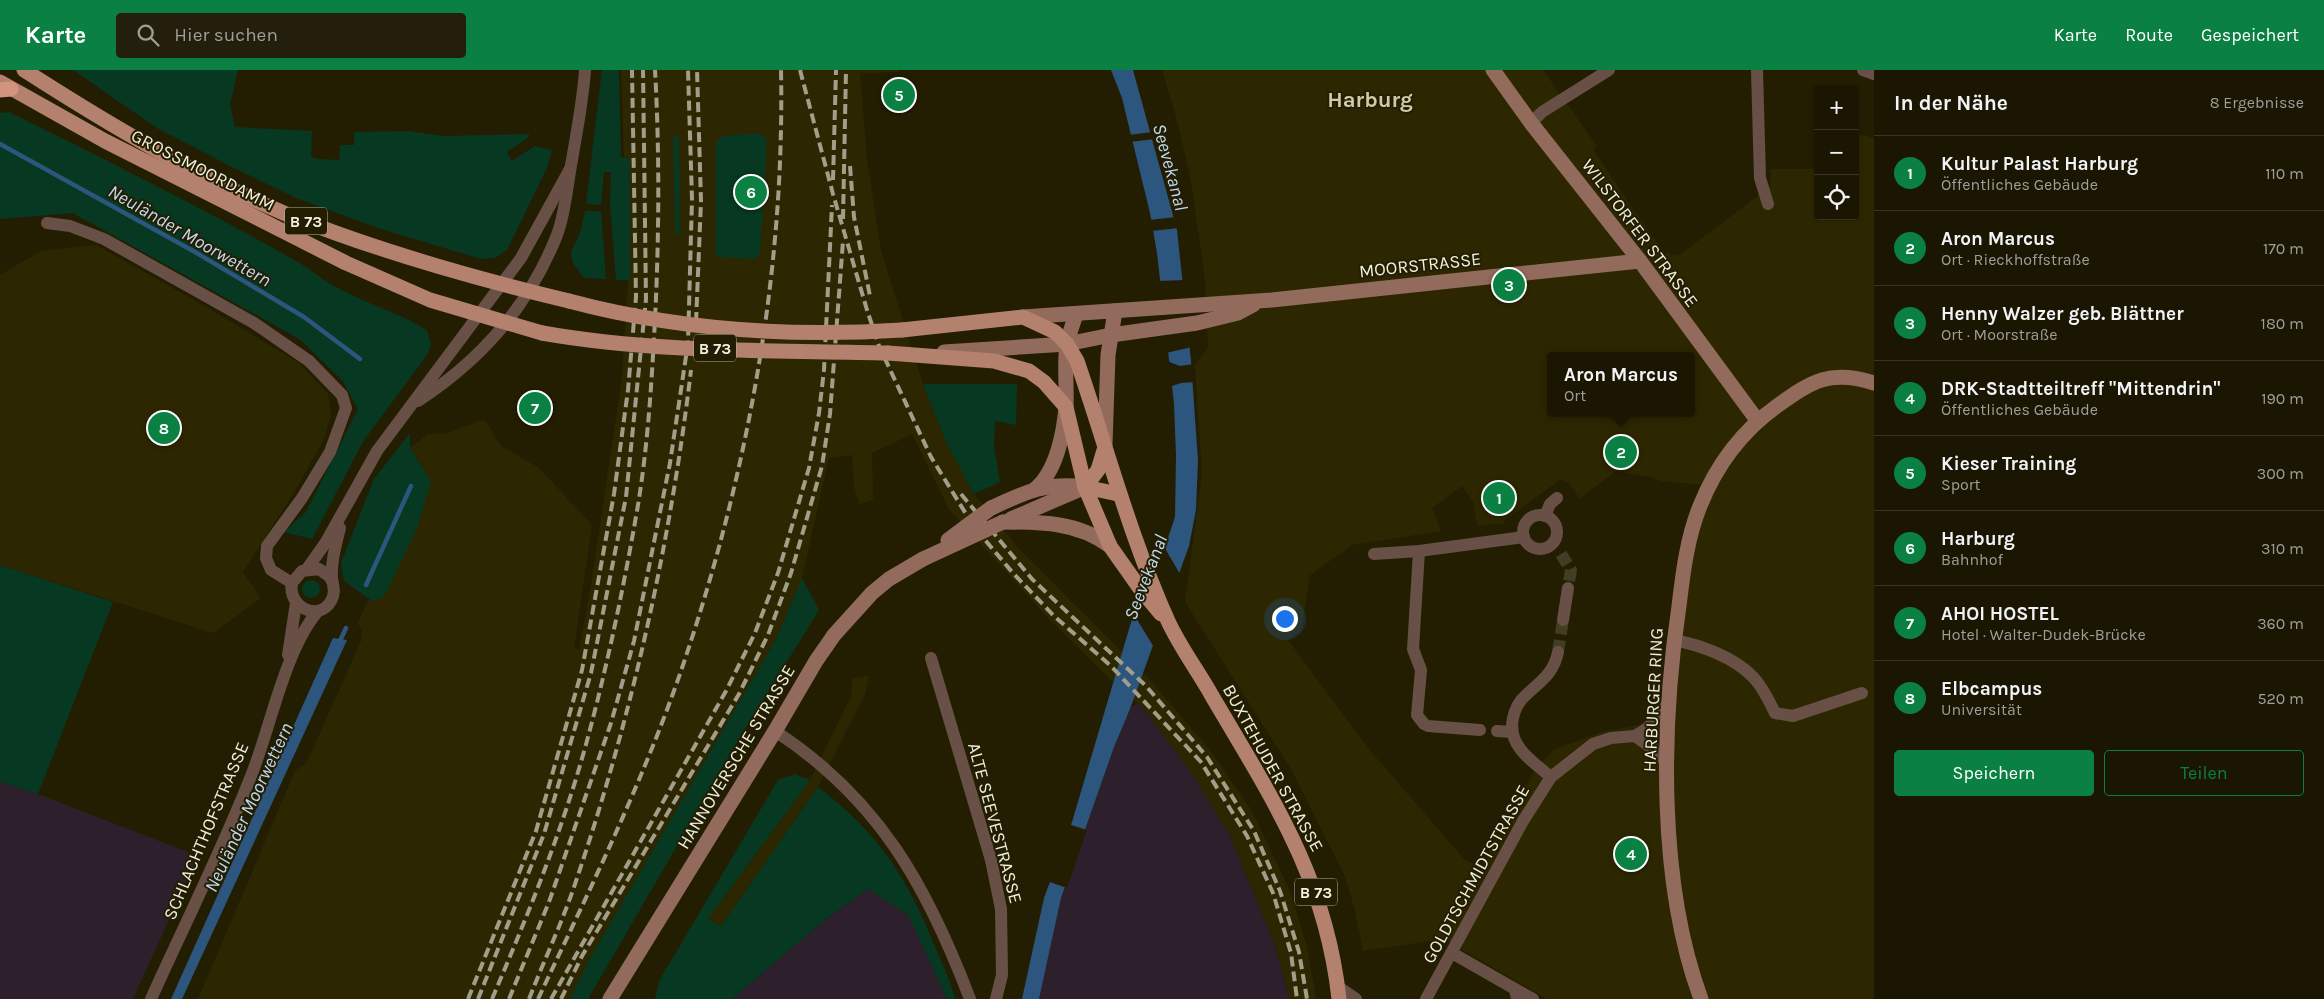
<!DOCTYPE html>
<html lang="de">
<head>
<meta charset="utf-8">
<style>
  :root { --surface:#1a1602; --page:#231f0c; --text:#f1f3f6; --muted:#9f9f99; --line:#383524; --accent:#0b8043 }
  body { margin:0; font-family:Karla,sans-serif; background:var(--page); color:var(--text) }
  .controls { position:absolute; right:15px; top:15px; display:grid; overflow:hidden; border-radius:5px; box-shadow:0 1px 4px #0004 }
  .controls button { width:45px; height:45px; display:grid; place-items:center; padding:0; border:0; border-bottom:1px solid var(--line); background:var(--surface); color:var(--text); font:25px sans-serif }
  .you { position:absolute; left:1284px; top:548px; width:18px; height:18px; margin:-12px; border:4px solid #fff; border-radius:50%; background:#1a73e8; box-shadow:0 0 0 8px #1a73e833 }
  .badge { display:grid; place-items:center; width:32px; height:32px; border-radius:50%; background:var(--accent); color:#fff; font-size:16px; font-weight:700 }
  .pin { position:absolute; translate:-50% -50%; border:2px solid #fff; box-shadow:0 1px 5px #0006 }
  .popup { position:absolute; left:1547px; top:282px; width:148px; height:65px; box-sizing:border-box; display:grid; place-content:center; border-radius:5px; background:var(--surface); filter:drop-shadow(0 1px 4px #0005); font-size:16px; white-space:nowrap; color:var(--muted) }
  .popup b { font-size:19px; color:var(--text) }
  .popup::after { content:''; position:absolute; left:50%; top:100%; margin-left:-10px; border:10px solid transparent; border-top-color:var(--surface) }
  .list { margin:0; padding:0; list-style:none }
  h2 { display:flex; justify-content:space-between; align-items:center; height:65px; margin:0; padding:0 20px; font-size:21px }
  h2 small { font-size:16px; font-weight:400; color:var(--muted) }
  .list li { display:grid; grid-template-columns:32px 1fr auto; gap:15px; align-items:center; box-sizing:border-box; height:75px; padding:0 20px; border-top:1px solid var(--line) }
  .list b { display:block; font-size:19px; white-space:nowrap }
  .list p { margin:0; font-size:16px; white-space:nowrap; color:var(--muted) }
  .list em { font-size:16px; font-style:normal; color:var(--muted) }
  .actions { display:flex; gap:10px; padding:15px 20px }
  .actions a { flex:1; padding:11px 0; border:1px solid var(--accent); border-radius:5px; text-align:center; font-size:18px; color:var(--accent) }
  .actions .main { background:var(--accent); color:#fff }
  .icon { flex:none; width:28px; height:28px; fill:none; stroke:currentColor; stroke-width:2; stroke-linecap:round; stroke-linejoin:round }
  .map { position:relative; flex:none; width:1874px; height:929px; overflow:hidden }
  header { display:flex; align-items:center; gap:30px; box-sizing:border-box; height:70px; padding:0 25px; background:var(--accent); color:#fff }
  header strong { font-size:24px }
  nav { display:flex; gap:28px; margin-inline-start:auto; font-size:18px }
  .search { width:350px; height:45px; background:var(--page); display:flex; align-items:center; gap:12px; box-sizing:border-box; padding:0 18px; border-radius:5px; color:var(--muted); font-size:19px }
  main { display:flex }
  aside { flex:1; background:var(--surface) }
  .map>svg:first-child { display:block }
</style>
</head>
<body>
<header>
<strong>Karte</strong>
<div class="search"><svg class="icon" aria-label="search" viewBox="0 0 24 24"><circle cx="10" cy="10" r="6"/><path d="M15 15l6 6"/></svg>Hier suchen</div>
<nav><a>Karte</a><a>Route</a><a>Gespeichert</a></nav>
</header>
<main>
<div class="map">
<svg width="1874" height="929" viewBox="0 0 1874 929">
  <rect width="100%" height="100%" fill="#231e02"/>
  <g fill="#2d2701" fill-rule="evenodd">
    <path d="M621,0h277v2l-38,1 7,86 14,92 42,133 23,58 28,52 45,55 131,131 60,70 42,61 37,78 18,57 9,53h-27l-14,-54 -46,-111 -86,-126 -36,-32 -58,-57 -100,-110 -37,-75 -40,19 1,47 -14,4 -5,-18 -2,-31 -23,3 -27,120 -26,61 -187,321 -19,39h-372l97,-228 12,-9 54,-121 1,-12 -4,-5 5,-13 6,-11 3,1 59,-120 -21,-33 18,-14 20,-1 31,-12h7l15,25 38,22 53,57 -18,123 5,2 12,-65 31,-207 6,-96z"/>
    <path d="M1162,0h381l54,76 -4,3 40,60 32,45 3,-2 4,5 4,-3 2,2 93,-70v-17h47v47h37v-83l19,5v861h-327l-103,-60 -81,12 -8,-41 -11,-36 -53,-105 -106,-167 17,-128 -7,-110 13,-16 -3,-69 -14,-98 -14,-61zM1551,286h140v57h-140zM1616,401l34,6 11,4 43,4 -41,206 -4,16 -7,10 -10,7 -44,9 -45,17 -19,21 -54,97 -17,-10 -95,-110 -80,-108 13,-10 9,-55 42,-30 89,-14 -9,-23 30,-22 11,15 4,25 23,-3 3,2 1,-4 57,-42 8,5 9,12v4z"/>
    <path d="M96,175l107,60 96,58 29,31 3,21 -8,26 -30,53 -50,78 18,26 -48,35 -213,-68v-290l41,-24z"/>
    <path d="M869,606l-4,18 -47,93 -97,139 -13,-7 102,-139 41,-84 1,-18z"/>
  </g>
  <g fill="#2d1f2b">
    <path d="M1137,633l6,5 47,63 39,63 46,111 14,54h-250l22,-101 53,-151 16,-38z"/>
    <path d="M0,712l38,12 160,62 -65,143h-133z"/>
    <path d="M868,819l40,26 39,84h-215l95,-81z"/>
  </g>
  <g fill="#073822">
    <path d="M73,0h165l-8,35 5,22 77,4 -1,26 7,2 21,1 1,-15h14v-13l54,-1 36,5 85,-2v3l-22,15 5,9 23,-15 17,4 -5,18 -40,82 -12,8 -14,1 -100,-30 -85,-31 -66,-32 -73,-38z"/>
    <path d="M602,0h17l2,87 9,1v122h-14l-6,-75 1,-33h-7l-3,33 -15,-1z"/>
    <path d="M9,42c96,48 193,95 287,149 13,7 25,18 38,25 30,17 64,26 93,44l4,14 -4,11 -63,85 -52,99 -28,-7 22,-20 52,-103 -16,-29 -41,-40 -228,-127 -73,6v-106z"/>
    <path d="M760,63l7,7 -7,113 -5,6 -39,-2v-114l6,-7z"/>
    <path d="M673,66h4l2,3 1,94 -3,2 -2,-2z"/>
    <path d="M585,141h16l5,68 -22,-1 -11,-15 -2,-11 9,-19z"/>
    <path d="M923,314h94l-1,41 -21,-4 -1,25 6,36 -26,12 -28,-52z"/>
    <path d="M410,363v15l21,33 -13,45 -32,67 -5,5 -9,3 -28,-20 -3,-18 33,-84z"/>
    <path d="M0,495l113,37 -75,192 -38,-12z"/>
    <path d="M802,508l17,32 -77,124 -154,265h-18l19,-39 187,-321z"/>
    <circle cx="311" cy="519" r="9"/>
    <path d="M795,704l15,6 -102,139 13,7 97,-139c61,46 90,92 118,162 7,16 15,33 19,50h-8l-39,-84 -40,-26 -41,29 -95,81h-77l4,-18 119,-201z"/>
  </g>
  <g fill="#2c567e">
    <path d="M1111,0h22l44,160 14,131 7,100 -2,49 -7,36 -59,163 -16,38 -53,151 -22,101h-17l22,-101 28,-76 60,-203 34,-75 9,-27 1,-61 -2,-52 -17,-151 -7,-40 -28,-115z"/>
    <path d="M333,568l14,2 -165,359h-11z"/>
  </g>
  <g fill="#231e02">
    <path d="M1153,62l2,7 -25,3 -2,-7z"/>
    <path d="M1176,147l3,11 -28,3 -2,-11z"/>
    <path d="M1185,210l7,67 -26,6 -9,-72z"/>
    <path d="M1167,291l13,5 14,-2 1,18 -14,1 -12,4z"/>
    <path d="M1163,475l17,29 -25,75 -22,-36z"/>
    <path d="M1068,754l19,6 -20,58 -20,-7z"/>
  </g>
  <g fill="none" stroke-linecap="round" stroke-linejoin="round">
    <g stroke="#2c567e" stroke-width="4.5">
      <path d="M0,74l195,108 109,65 56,42"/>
      <path d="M366,515l45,-99"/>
      <path d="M338,575l8,-17"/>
    </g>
    <g stroke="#423d23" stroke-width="12" stroke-dasharray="12 6" stroke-linecap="butt">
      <path d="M1561,484l10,16 -3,18"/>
      <path d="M1558,582l5,-32"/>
    </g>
    <g stroke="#685047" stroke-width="12">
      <path d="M1757,0l3,108 8,26"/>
      <path d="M1863,0l11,4"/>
      <path d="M1531,53l11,-11 67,-42"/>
      <path d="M47,153l23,3 34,13 150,84 55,38 33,34 4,13 -16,44 -28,46 -35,48 -1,12 5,12 21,13"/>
      <path d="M418,331c63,-41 111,-95 139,-166 9,-24 10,-50 15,-75 5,-30 11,-60 13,-90"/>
      <circle cx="1540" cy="462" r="17"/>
      <path d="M1545,446l5,-12 7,-6"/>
      <path d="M1419,481l-6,98 8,21 -4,45 7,9 4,2 52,4"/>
      <path d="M1374,484l45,-3 105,-14"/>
      <path d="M307,499l19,-27 51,-91 144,-193 49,-89"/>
      <path d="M332,511l-3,-5 -10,-7 -17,2 -10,12c-5,23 26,40 39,18 5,-8 2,-15 1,-23 -1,-17 4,-34 8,-50"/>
      <path d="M1563,550l5,-32"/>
      <path d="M1674,570c26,5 60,17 79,37 10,10 16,24 22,36l18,3 69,-23"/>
      <path d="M288,585l8,-52"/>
      <path d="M931,588l60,202 10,49 1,66 -6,24"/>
      <path d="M775,661c104,68 152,155 195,268"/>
      <path d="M1497,661l15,1"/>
      <path d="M1635,666l17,12 15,15"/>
      <path d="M1551,707c-19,-16 -44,-31 -38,-59 2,-9 6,-17 13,-23 15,-14 28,-22 32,-43"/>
      <path d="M1452,883l63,36"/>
      <path d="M1337,916l19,13"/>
      <path d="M151,929c34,-76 72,-150 102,-228 18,-47 33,-123 65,-160"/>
      <path d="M1426,929l97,-178 28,-44 42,-33 18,-6 24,-2 10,-6 12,-11 12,-18"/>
      <path d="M1517,929l-2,-10 18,10"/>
    </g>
    <g stroke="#936b5d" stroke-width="15">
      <path d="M1493,0l38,53 109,138 117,159"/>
      <path d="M1023,247l249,-17 368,-39"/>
      <path d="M944,282l123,-8 44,-9 86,-12 41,-10 15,-8"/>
      <path d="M1105,374l3,-89 7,-44"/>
      <path d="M1034,420c22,-17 30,-57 32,-84 1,-21 -2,-42 1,-62 2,-10 6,-20 9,-30"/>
      <path d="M991,438c35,-16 54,-26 94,-21"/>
      <path d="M1011,449l74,-32"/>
      <path d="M1003,452c39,0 75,0 107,24"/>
      <path d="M610,929l165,-268 41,-70 18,-26 38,-42 17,-14 34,-20"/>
      <path d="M1701,929c-43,-116 -40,-272 -22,-393 4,-33 8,-68 21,-100 16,-40 42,-75 77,-100 35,-25 53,-37 97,-23"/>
    </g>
    <g stroke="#b4816e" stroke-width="15">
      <path d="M24,0c84,54 170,105 262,144 91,37 187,64 283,87"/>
      <path d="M0,12l105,59 241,122 84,37 112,33"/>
      <path d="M902,260l121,-13 32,15 12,12 10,17c30,87 53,176 91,260 12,26 30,50 44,75 60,102 114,182 127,303"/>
      <path d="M888,283l106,8 35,10 15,11 22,25 19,80 25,59 31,44 20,24"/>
      <path d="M1085,417l13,-17 7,-23"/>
      <path d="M1085,417l33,7"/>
    </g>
    <path stroke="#d2947e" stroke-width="15" d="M0,20l11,-1"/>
    <g stroke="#a29e89" stroke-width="4" stroke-dasharray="10 5" stroke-linecap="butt">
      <path d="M800,0l33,124 34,116 12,36 52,111 43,70 39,46 41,43 57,50 90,96 46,74 26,57 18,60 6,46"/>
      <path d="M850,96l4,51 16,79"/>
      <path d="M833,110l3,-110"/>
      <path d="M843,149l3,-149"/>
      <path d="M696,252l5,-121 -4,-131"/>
      <path d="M961,424l71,85 114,107 61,71 47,74 26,60 19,61 8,47"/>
      <path d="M468,929l68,-168 46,-161 32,-176 14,-104 8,-93 -4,-227"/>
      <path d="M478,929l66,-165 47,-161 35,-176 20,-198 -3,-229"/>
      <path d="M492,929c35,-82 69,-165 93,-251 22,-80 39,-162 53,-243 9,-55 13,-112 16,-167 5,-89 6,-179 1,-268"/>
      <path d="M509,929l40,-97 62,-179 23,-82 36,-178 18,-120 4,-144 -4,-129"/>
      <path d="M529,929c14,-36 31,-72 44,-109 58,-169 97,-344 118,-520"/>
      <path d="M538,929c51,-108 105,-217 144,-331 65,-191 103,-395 99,-598"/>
      <path d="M551,929l175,-308 29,-58 23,-60 31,-105 10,-55 5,-43 8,-165"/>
      <path d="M561,929l21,-43 157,-262 29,-59 23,-62 31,-107 8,-52 13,-173"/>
    </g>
    <g stroke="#936b5d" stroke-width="15">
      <path d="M948,470l43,-32"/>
      <path d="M923,489l80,-37"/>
    </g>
    <g stroke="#b4816e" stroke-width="15">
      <path d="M569,231c108,29 222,36 333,29"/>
      <path d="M542,263c113,20 231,17 346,20"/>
    </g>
  </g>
  <g text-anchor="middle" stroke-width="4" stroke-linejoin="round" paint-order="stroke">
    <g fill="#231e02" stroke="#b2b09b" stroke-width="1">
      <rect x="285" y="137.5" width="42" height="27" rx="4"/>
      <rect x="694" y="264.5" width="42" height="27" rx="4"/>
      <rect x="1295" y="808.5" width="42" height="27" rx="4"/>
    </g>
    <g font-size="16" font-weight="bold" fill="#f0eedd">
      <text x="306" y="157">B 73</text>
      <text x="715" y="284">B 73</text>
      <text x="1316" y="828">B 73</text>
    </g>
    <g font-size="18" fill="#f0eedd" stroke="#231e02">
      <text transform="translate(203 100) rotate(27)" y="6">GROSSMOORDAMM</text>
      <text transform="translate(1640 163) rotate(53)" y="6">WILSTORFER STRASSE</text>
      <text transform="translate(1420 195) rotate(-6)" y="6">MOORSTRASSE</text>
      <text transform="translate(1653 630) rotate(-87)" y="6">HARBURGER RING</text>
      <text transform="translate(736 687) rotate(-59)" y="6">HANNOVERSCHE STRASSE</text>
      <text transform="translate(1273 698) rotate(61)" y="6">BUXTEHUDER STRASSE</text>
      <text transform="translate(995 753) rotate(75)" y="6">ALTE SEEVESTRASSE</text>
      <text transform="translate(206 761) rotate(-67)" y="6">SCHLACHTHOFSTRASSE</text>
      <text transform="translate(1476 804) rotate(-61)" y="6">GOLDTSCHMIDTSTRASSE</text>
    </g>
    <g font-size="19" font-style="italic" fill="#c0d9f2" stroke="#231e02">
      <text transform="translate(1171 97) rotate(75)" y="7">Seevekanal</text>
      <text transform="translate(190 165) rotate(30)" y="7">Neuländer Moorwettern</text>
      <text transform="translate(1145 507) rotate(-69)" y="7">Seevekanal</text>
      <text transform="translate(248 737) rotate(-65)" y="7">Neuländer Moorwettern</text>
    </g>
    <g font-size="22" font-weight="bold" fill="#d0cba9" stroke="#231e02">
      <text x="1370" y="37">Harburg</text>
    </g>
  </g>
</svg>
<div class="controls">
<button>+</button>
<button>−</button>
<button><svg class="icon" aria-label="locate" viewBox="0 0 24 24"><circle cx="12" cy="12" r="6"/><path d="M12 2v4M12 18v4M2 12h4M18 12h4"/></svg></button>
</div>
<div class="you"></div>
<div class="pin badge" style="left:1499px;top:428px">1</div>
<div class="pin badge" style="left:1621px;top:382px">2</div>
<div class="popup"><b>Aron Marcus</b>Ort</div>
<div class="pin badge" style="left:1509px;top:215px">3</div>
<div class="pin badge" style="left:1631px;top:784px">4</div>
<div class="pin badge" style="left:899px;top:25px">5</div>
<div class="pin badge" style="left:751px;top:122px">6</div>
<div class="pin badge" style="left:535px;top:338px">7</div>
<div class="pin badge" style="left:164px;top:358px">8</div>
</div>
<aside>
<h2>In der Nähe<small>8 Ergebnisse</small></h2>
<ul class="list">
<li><span class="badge">1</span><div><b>Kultur Palast Harburg</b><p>Öffentliches Gebäude</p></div><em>110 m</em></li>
<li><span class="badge">2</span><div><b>Aron Marcus</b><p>Ort · Rieckhoffstraße</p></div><em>170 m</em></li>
<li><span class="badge">3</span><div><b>Henny Walzer geb. Blättner</b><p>Ort · Moorstraße</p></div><em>180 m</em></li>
<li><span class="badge">4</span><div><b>DRK-Stadtteiltreff &quot;Mittendrin&quot;</b><p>Öffentliches Gebäude</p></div><em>190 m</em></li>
<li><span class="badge">5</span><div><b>Kieser Training</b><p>Sport</p></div><em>300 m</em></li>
<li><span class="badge">6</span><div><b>Harburg</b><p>Bahnhof</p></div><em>310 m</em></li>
<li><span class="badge">7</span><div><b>AHOI HOSTEL</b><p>Hotel · Walter-Dudek-Brücke</p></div><em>360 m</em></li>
<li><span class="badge">8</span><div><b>Elbcampus</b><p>Universität</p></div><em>520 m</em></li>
</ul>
<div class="actions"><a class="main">Speichern</a><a>Teilen</a></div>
</aside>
</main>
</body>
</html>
